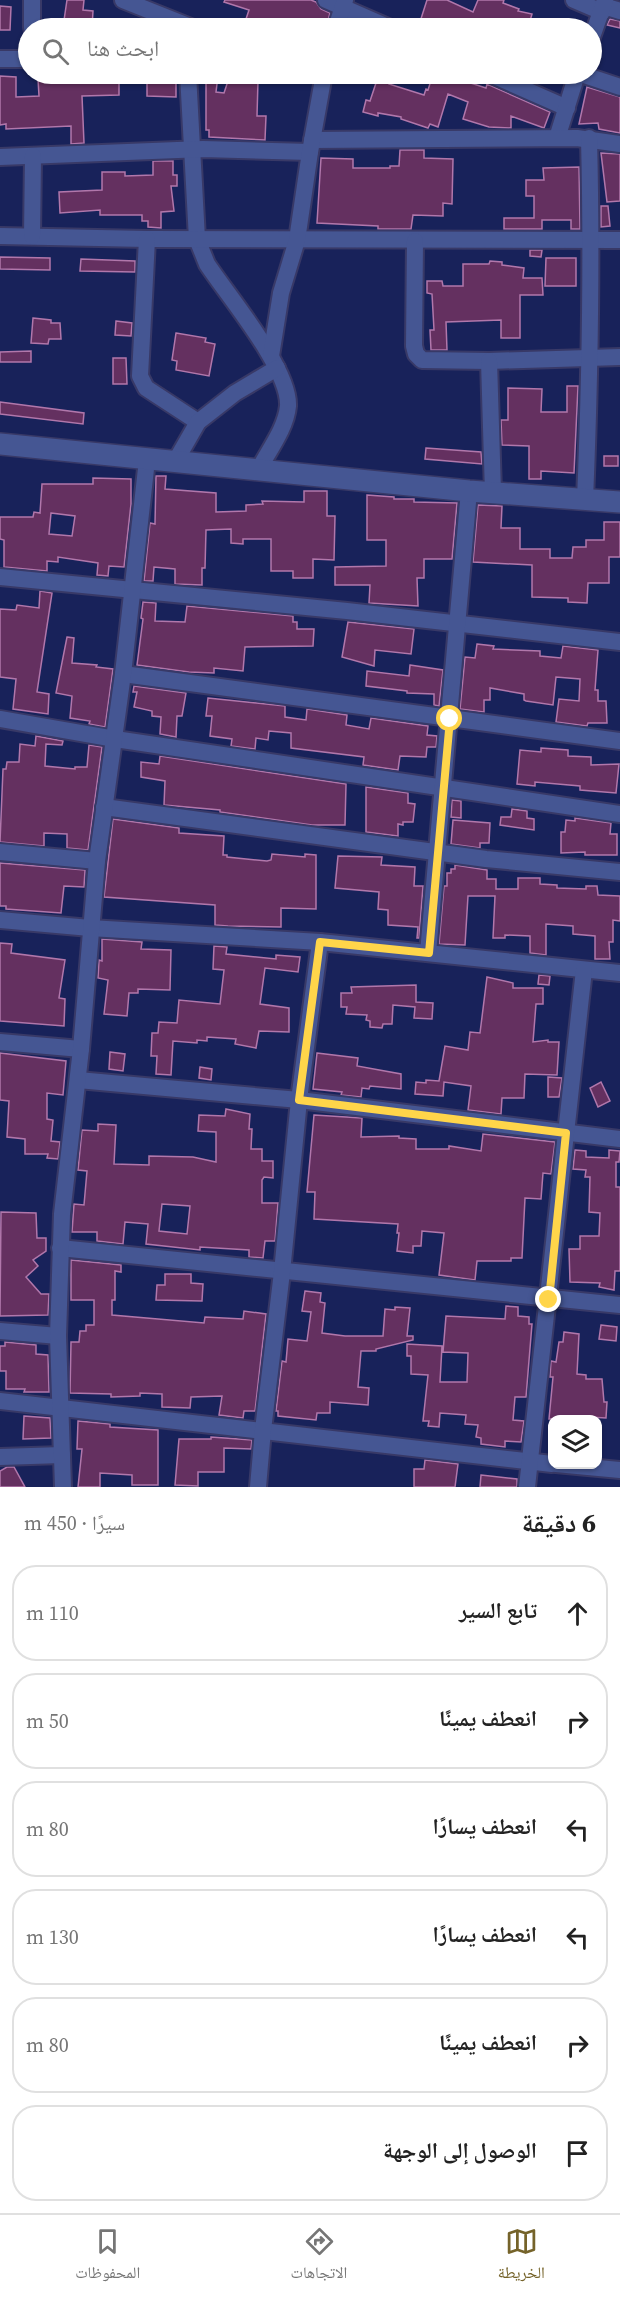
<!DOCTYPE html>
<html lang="ar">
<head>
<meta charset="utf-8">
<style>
  :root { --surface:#fff; --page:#f2f2f2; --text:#222; --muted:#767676; --line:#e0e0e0; --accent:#75632a }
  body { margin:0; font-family:"Source Serif 4","Noto Naskh Arabic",serif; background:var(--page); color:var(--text); direction:rtl }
  .controls { position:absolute; right:18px; bottom:18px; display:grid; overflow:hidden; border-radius:12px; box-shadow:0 2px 4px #0004 }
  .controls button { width:54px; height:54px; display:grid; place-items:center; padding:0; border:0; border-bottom:2px solid var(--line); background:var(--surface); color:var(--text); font:30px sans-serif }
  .stop { position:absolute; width:18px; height:18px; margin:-14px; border:4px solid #ffd54a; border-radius:50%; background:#fff }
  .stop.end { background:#ffd54a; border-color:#fff; box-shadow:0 2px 6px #0008 }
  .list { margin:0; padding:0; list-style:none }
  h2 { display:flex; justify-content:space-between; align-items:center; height:78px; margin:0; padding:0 24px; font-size:26px }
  h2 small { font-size:20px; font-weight:400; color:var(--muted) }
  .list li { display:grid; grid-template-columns:39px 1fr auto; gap:18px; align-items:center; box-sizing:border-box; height:96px; margin:0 12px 12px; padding:0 12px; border:2px solid var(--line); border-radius:24px }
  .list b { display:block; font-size:22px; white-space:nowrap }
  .list em { font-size:20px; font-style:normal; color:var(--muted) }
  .icon { flex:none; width:33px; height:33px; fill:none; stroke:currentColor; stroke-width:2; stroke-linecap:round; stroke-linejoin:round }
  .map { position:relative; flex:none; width:620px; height:1487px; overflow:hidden; direction:ltr }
  .search { position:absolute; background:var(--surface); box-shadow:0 2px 4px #0004; left:18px; right:18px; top:18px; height:66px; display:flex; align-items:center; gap:15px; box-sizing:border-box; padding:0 21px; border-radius:33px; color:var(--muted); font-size:22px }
  .sheet { height:726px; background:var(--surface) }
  nav { display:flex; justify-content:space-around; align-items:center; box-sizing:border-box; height:84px; border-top:2px solid var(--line); background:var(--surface); font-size:16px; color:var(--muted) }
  nav a { display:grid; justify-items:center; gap:3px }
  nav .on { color:var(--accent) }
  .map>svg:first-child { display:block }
</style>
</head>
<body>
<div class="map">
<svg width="620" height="1487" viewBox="0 0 620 1487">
  <rect width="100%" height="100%" fill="#18225a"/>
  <g fill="#643060" stroke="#b177ab" stroke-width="1.5" fill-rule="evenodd">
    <path d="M67,0h17l-1,10 10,1 -1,17 -29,-1z"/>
    <path d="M225,0h86l5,2 5,7 9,4 -4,15h-83l6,-18 -25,-8z"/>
    <path d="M427,0h20l26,12 5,-12h26l-1,3 16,6 -1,2 14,3 -4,14h-77l-19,-7 -2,7h-12z"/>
    <path d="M0,6l11,1 -1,23h-10z"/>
    <path d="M610,19l10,2v7l-13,-3z"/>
    <path d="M55,74h38l1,5h25v16l-37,1 2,47 -13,1v-18l-65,3v-5l-6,1v-49l16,1v20l23,-1 -1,-17h17z"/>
    <path d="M147,74h29v23l-29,-1z"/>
    <path d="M379,74h12l-2,10 35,11 2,-6 2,1 5,-16h10l43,14 1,-4 63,28 -6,16 -33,-12v12l-22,-1 -26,-8 5,-17 -20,-8 -10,33 -8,-3 -2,4 -27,-9v-2l-23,-4v3l-15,-4 3,-12 4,1z"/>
    <path d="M206,76h12l-2,16 8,1 4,-12h30l-1,35h9l-1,24 -56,-3v-7h-3z"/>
    <path d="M587,87l33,10v36l-21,-4 -1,-6 -19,1z"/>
    <path d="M400,150h24v8l29,1 -1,45 -9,-1v13l-30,-1 -2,14h-33v-3l-61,-3 4,-65 32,1v9h37v-2h9z"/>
    <path d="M601,153l19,1v47l-13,1z"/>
    <path d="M153,161h20v14h4v11h-6l3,25 -13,1v16l-13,-1v-6h-6v-6h-42v-5l-40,3 -1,-21 43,-2v-18h23v4l28,-1z"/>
    <path d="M579,167l1,62h-9v-9h-29v9h-38v-11h30v-22h-8v-16h18l-1,-12z"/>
    <path d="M601,206h7l2,20 -9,1z"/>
    <path d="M530,250h12l-1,7 -11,-1z"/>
    <path d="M0,257l50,1v12l-50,-1z"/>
    <path d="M546,258h30v28h-31z"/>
    <path d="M81,259l54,2v11l-55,-1z"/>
    <path d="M490,261l12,1v3l22,3 -1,10h19l1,17h-23v43h-19v-18l-55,2 1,28h-16l-1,-20h4l-2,-36 -5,-1v-12h15l1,5h20v-22h26z"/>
    <path d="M33,318l18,2v3h9l1,16h-12l-1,5 -17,-1z"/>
    <path d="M116,321l16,2 -1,13 -16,-1z"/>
    <path d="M176,333l30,5 -1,4 10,2 -6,32 -33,-6 1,-9 -5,-1z"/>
    <path d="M31,351v11h-31v-10z"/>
    <path d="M113,358h13l1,26h-14z"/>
    <path d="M567,386h11l-4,87 -33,-2v8h-12v-33l-27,-1 -1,-25h7v-32l34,1 -1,23h26z"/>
    <path d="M0,402l84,11 -1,11 -83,-10z"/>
    <path d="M426,448l55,4 1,12 -57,-5z"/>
    <rect x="604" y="456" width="14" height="10"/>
    <path d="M156,476h10l-1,13 51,4v19l30,-1v-6l17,-1 -1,-3 42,1v-11h23v25h8l-1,44 -21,-1v19h-20v-7h-22v-32h-28v5l-12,-1v-14l-25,1 -1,38h-3v17l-27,-1v-15l-21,-2 -1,14h-9l6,-58 5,1z"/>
    <path d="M93,478l38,1v25l-7,63 -15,-1 -1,10 -11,-1 1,-12 -40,-6v5l-11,-1v10l-43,-4v-27l-4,-1v-22h33l1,-5 6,1 2,-29h51zM51,513l24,3 -3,20 -23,-2z"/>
    <path d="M367,495l27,2v2h20v3l43,1 -5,56h-28v19h-7l1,28 -49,-3 1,-18h-35v-18l51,-1v-26h-19z"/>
    <path d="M478,505l24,1 -1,22h19v21h30v9h22l1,-11h13v-7h18v-18h16v35h-11v26h-21l-1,20 -19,-1v-4l-36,-1v-32l-59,-3z"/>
    <path d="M40,591l12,2 -15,99 12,2 -1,20 -35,-5 3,-30 -16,-2v-68l16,1 1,-5 22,3z"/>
    <path d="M143,602l13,1 -1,18 30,1 2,-16 106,10v6h4v7h17l-1,17 -68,1 -2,24 -29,-3v5l-25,-1 -52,-7 6,-46 -2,-1z"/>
    <path d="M348,622l66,7 -3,25 -36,-4 -1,16 -32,-9z"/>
    <path d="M67,637l7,1 -2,25 25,2 -1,2 17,2 -8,58 -16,-3 1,-3 -20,-3 2,-22 -16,-3z"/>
    <path d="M477,644l17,2 -1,3 47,2v5l21,2 2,-12 35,4 -3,40h3v11h8l1,22h-19l-1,3 -31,-4 3,-23 20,2 1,-22 -24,-2 -3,28 -27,-4 -2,-1v-6l-34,-6v12h-6v12l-24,-3 5,-52 10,1z"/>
    <path d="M410,665l33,5 -4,36 -5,-1v-11l-27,-1v-2l-41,-5 1,-15 42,5z"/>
    <path d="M134,686l52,7 -4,23h-5l-1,21 -16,-3 1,-17 -9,-1v-5l-18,-4 3,-15h-4z"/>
    <path d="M208,698l77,8v11l21,3 1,-11 40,6 -1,10 23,4 2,-11 57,8 -1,9 10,1 -1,11h-9l-1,10 -26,-1 -2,14 -35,-5 1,-8 -73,-9v-15l-22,-2 -1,9 -12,-2 -1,11 -24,-3 1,-7 -22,-3 2,-20h-6z"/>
    <path d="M36,736l27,5 -1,4 -16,-1 -1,22 30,3v-2h12l2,-22 13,2 -14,103 -21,-2v-14l-23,-1v13l-44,-4 3,-73h3l1,-7h12l1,-18 15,2z"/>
    <path d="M541,748l27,2v6l23,1v8l28,-1 -3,29 -36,-3v-4l-45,-4v4l-18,-2 3,-34 21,2z"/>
    <path d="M160,756l186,28 -1,41h-33l-92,-13v-2l-56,-5 1,-24 -24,-4v-15l18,2z"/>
    <path d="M366,787l42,6v10l7,1 -2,18h-10v3l-5,-1v12l-32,-4z"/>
    <path d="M452,800l9,1v17l-10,-1z"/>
    <path d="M512,809l15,2v7l7,1v11l-34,-5 1,-8h10z"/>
    <path d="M575,818l36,5 -1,11h7v21h-32v-3l-24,1v-21h4l1,-12 9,1z"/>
    <path d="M113,819l66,9v5l45,3 -1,19h4v2l40,4 4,-1 1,-6 33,3v-3l11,1v54l-35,-1v19l-53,-1 -13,-1v-20l-111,-8z"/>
    <path d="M453,820l37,3 -1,20h-9v5l-29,-4z"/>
    <path d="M338,856l44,1 -1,8 34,2 -1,19h9l-4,52h-2l1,-11 -30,-2v-15l-10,-1 1,-17 -44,-4z"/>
    <path d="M0,863l85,7 -1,17 -20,-1 -3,27 -55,-4v-3h-6z"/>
    <path d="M455,865l32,5v9h9v10h22v-11h22v6l17,1v3l29,1v-3h11l1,9 22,1v25l-7,-1v22h-4l1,17h-15v-23l-22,-2v-8l-27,-2v31l-16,-2v-17l-25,-1v3h-12l2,-42h-27l-3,49 -26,-1 5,-58h3v-13h4v-4h4z"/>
    <path d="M102,939l40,3 -1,7 30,1 -1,40 -32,-1v4h-9l-2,23 -23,-2 4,-34 -10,-2 1,-18 3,1z"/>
    <path d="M0,943l12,1 -1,9 54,7 -6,38 6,1 -1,27 -64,-5z"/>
    <path d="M214,946l13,1 -1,7 50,5v-4l24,2 -2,15 -33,-4 -5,36 29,4v24l-30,-1 -3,17 -21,-4 1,-5 -29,-2v4l-10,-1v3l-24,-2 -2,34 -15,-1 1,-18h-6l1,-23h6l1,-11 18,1 2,-23 41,4 4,-34 -11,-1z"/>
    <path d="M539,975l11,1 -1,9 -11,-1z"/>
    <path d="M487,977l26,6v5h30v16h-7l-3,38 15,-2v2h11l-2,33 -32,-1 -1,24h-22l-1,16 -33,-4 3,-24 -27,-4 -1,14 -28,-2 1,-12 10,1v-3l13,1 6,-35 23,4 2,-18 10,1z"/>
    <path d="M416,985v17l17,1 -1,16 -18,-1 1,-11 -22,-2 -1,19h-9l-1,4 -12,-1v-6l-4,-1 1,-5 -21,-1 1,-7h-6v-14h11l-1,-6z"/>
    <path d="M110,1052l15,2 -2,17 -14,-2z"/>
    <path d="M0,1053l66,8 -3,34 -16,-2v26l6,1 -2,21 9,1 -2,17 -11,-1 1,-4h-23v-15l-18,-2 2,-36 -9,-1z"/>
    <path d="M317,1053l41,5 -1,8 44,8v15l-31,-3 -1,3 -7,-1 -1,9 -20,-2 1,-3 -29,-3z"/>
    <path d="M200,1067l12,2 -1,11 -12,-2z"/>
    <path d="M548,1077l14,1 -3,19h-11z"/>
    <path d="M601,1082l9,19 -12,6 -8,-19z"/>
    <path d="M226,1109l24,5 -1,15h3l-1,20h11v12h11v17l-9,-1 -2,3v23h16l-3,38h-10l-2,17 -14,-1v-7l-49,-3v3l-54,-6 2,-20 -23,-2 -2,22 -26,-3v-9h-25l2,-28 10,1 3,-34 -9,-1 4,-40 16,1v-7l18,1 -2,39 35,1v-9l44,1 23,5v-30l-18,-1 1,-16 26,1zM162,1204l28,2 -3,28 -28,-3z"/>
    <path d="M314,1115l48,3 -1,19 38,-1v2l17,1v10h33v-3l32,5 2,-17 72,8 -4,32 -8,-1 -2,26 -16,-1 -3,60h-11v3h-34l-2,19 -36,-5 5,-42 -22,-2 -1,15h-8v7l-16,-2 2,-18h-2l1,-9 -84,-5 1,-27h-8z"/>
    <path d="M575,1150l11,1v6l23,1v-8l11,1 -1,11h-3v25h4v84h-5l-1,19 -15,-3 1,-4 -30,-1 -1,-33h11v-13h19l1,-23 -11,-1 1,-35h-5l1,-7 -13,-1z"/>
    <path d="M1,1212l35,1 1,25h9v13l-13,9 5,6 -12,11 15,17h8l-1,21 -48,1z"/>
    <path d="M71,1260l50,5v7l-6,-1v29h-3v15l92,8 1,-6 38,2 1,-8 22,3 -11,97h-11l-1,7 -24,-3 3,-19 -31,1 -1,11 -28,-1v-13l-22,-1v3l-29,1v-3l-41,-1 1,-51h8l1,-11h6v-6h8v-25h-23z"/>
    <path d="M165,1274h26v9l12,1 -1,17 -46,-1 1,-15h8z"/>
    <path d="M305,1291l16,2 -1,9 5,1 -3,30 23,3h38l2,-27 10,1v-3l15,1 -3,28h6v4l-37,9v2h-15l-3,36 11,1 -1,17 -38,-3v11h-13l-1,7 -38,-4v-5h-2l6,-50 4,1 2,-23 19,2 4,-29 -9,-1z"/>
    <path d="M506,1306l12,1v9l11,1v7h3l-6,73h-11l-2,23 11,1 -3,21 -16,-1v6l-24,-3v-6l-5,-1 2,-12 -13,-1 1,-9 -26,-2 -1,14 -11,-1 1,-5h-6l5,-46 -17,-1v-18h-4v-12l35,2 -2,36h27l1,-29 -25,-1 3,-36 59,3z"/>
    <path d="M601,1325l16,2 -1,14 -17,-2z"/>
    <path d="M564,1332l15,2 -2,40 9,1v4h16l2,23h3l-1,16 -35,-2v3h-22l4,-42h-3l1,-16 5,1 3,-20h4z"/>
    <path d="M5,1342l31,3v9l12,1 1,37h-25l1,-3h-19v-18h-6v-25h5z"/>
    <path d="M24,1416l26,2 1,20 -28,1z"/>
    <path d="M78,1421l32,3v3l48,3v55h-26v-10l-32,-2v14h-22l4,-38h-5z"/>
    <path d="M211,1437l41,3 -1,9 -27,-1v24h-26v14l-23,-1 4,-46h32z"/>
    <path d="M425,1460l33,4 -3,23h-41v-18h10z"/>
    <path d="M7,1467h7l11,20h-25v-16z"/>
    <path d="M481,1475l36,4v8h-37z"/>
  </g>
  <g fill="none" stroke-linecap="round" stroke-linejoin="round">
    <g stroke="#383967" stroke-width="20">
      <g id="minor">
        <path d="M32,0v28"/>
        <path d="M123,0l70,28"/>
        <path d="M326,0l64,28"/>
        <path d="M574,0l28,12"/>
        <path d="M604,6l16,5"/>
        <path d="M336,28l9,-28"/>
        <path d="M592,37l13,-37"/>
        <path d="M0,59h28"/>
        <path d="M188,74l9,165 10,25c21,32 83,105 81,142 -2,22 -19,44 -29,63"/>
        <path d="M490,74l77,34"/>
        <path d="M581,74l39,13"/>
        <path d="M557,138l20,-64"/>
        <path d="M312,140l265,-2 43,6"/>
        <path d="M0,157l203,-8 107,3"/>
        <path d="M0,236l147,3 473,1"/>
        <path d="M32,236l1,-80"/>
        <path d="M147,239l-7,137 6,12 52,34"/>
        <path d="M415,241l-1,105 2,8 6,6 67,1 131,-4"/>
        <path d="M271,356l10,-63 16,-53 13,-88 14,-78"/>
        <path d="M489,361l4,132"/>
        <path d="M175,462l23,-40 37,-29 42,-25"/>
        <path d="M585,500c5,-121 7,-241 4,-362"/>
        <path d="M0,577l347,34 273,31"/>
        <path d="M123,674l497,67"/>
        <path d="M0,719l115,20 505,75"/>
        <path d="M104,807l382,52 134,13"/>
        <path d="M0,852l97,9"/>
        <path d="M0,920l90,8 230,14 300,31"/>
        <path d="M428,953l41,-462"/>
        <path d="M0,1042l81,7"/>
        <path d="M78,1080l221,20 321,39"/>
        <path d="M60,1248l560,57"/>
        <path d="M0,1331l58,5"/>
        <path d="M0,1401l552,63"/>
        <path d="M0,1457l62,-2"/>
        <path d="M556,1464l64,6"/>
        <path d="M63,1487l-5,-151 4,-122 19,-165 16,-188 26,-187 24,-214"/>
        <path d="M258,1487l5,-57 19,-158 17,-172 21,-158"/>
        <path d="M527,1487l57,-517"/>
      </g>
    </g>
    <g stroke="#383967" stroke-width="24">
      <path id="tertiary" d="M0,444l469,47 151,11"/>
    </g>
    <use href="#minor" stroke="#455693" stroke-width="16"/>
    <use href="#tertiary" stroke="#455693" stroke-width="21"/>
  </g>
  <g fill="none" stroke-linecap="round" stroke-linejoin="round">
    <path stroke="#ffd54a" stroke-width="8" d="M450,719l-21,234 -109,-11 -21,158 267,33 -17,167"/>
  </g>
</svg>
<div class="controls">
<button><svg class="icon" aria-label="layers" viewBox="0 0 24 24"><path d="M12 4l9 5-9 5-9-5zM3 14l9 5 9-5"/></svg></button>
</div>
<div class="stop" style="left:450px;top:719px"></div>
<div class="stop end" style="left:549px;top:1300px"></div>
<div class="search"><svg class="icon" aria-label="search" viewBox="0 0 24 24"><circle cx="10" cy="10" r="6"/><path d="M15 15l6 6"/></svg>ابحث هنا</div>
</div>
<section class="sheet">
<h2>6 دقيقة<small>سيرًا · 450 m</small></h2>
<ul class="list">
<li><svg class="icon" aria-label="ahead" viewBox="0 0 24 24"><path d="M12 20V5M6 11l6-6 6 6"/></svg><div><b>تابع السير</b></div><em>110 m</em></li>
<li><svg class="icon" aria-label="right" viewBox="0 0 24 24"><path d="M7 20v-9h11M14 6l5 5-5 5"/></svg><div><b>انعطف يمينًا</b></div><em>50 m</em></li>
<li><svg class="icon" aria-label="left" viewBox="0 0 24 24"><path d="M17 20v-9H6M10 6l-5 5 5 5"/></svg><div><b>انعطف يسارًا</b></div><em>80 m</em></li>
<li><svg class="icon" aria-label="left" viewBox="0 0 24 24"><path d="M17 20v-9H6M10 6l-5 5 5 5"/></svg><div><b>انعطف يسارًا</b></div><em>130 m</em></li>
<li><svg class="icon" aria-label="right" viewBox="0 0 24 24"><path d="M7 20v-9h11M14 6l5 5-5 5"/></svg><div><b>انعطف يمينًا</b></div><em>80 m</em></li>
<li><svg class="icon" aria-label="arrive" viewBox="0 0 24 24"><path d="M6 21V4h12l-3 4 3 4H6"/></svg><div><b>الوصول إلى الوجهة</b></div></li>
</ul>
</section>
<nav>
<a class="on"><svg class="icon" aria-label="map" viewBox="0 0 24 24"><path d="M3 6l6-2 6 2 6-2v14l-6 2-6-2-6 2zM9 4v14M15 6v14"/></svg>الخريطة</a>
<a><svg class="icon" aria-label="directions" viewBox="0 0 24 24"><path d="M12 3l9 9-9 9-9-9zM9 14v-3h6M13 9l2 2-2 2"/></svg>الاتجاهات</a>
<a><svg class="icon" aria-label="saved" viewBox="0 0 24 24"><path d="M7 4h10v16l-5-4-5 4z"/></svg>المحفوظات</a>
</nav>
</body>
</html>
